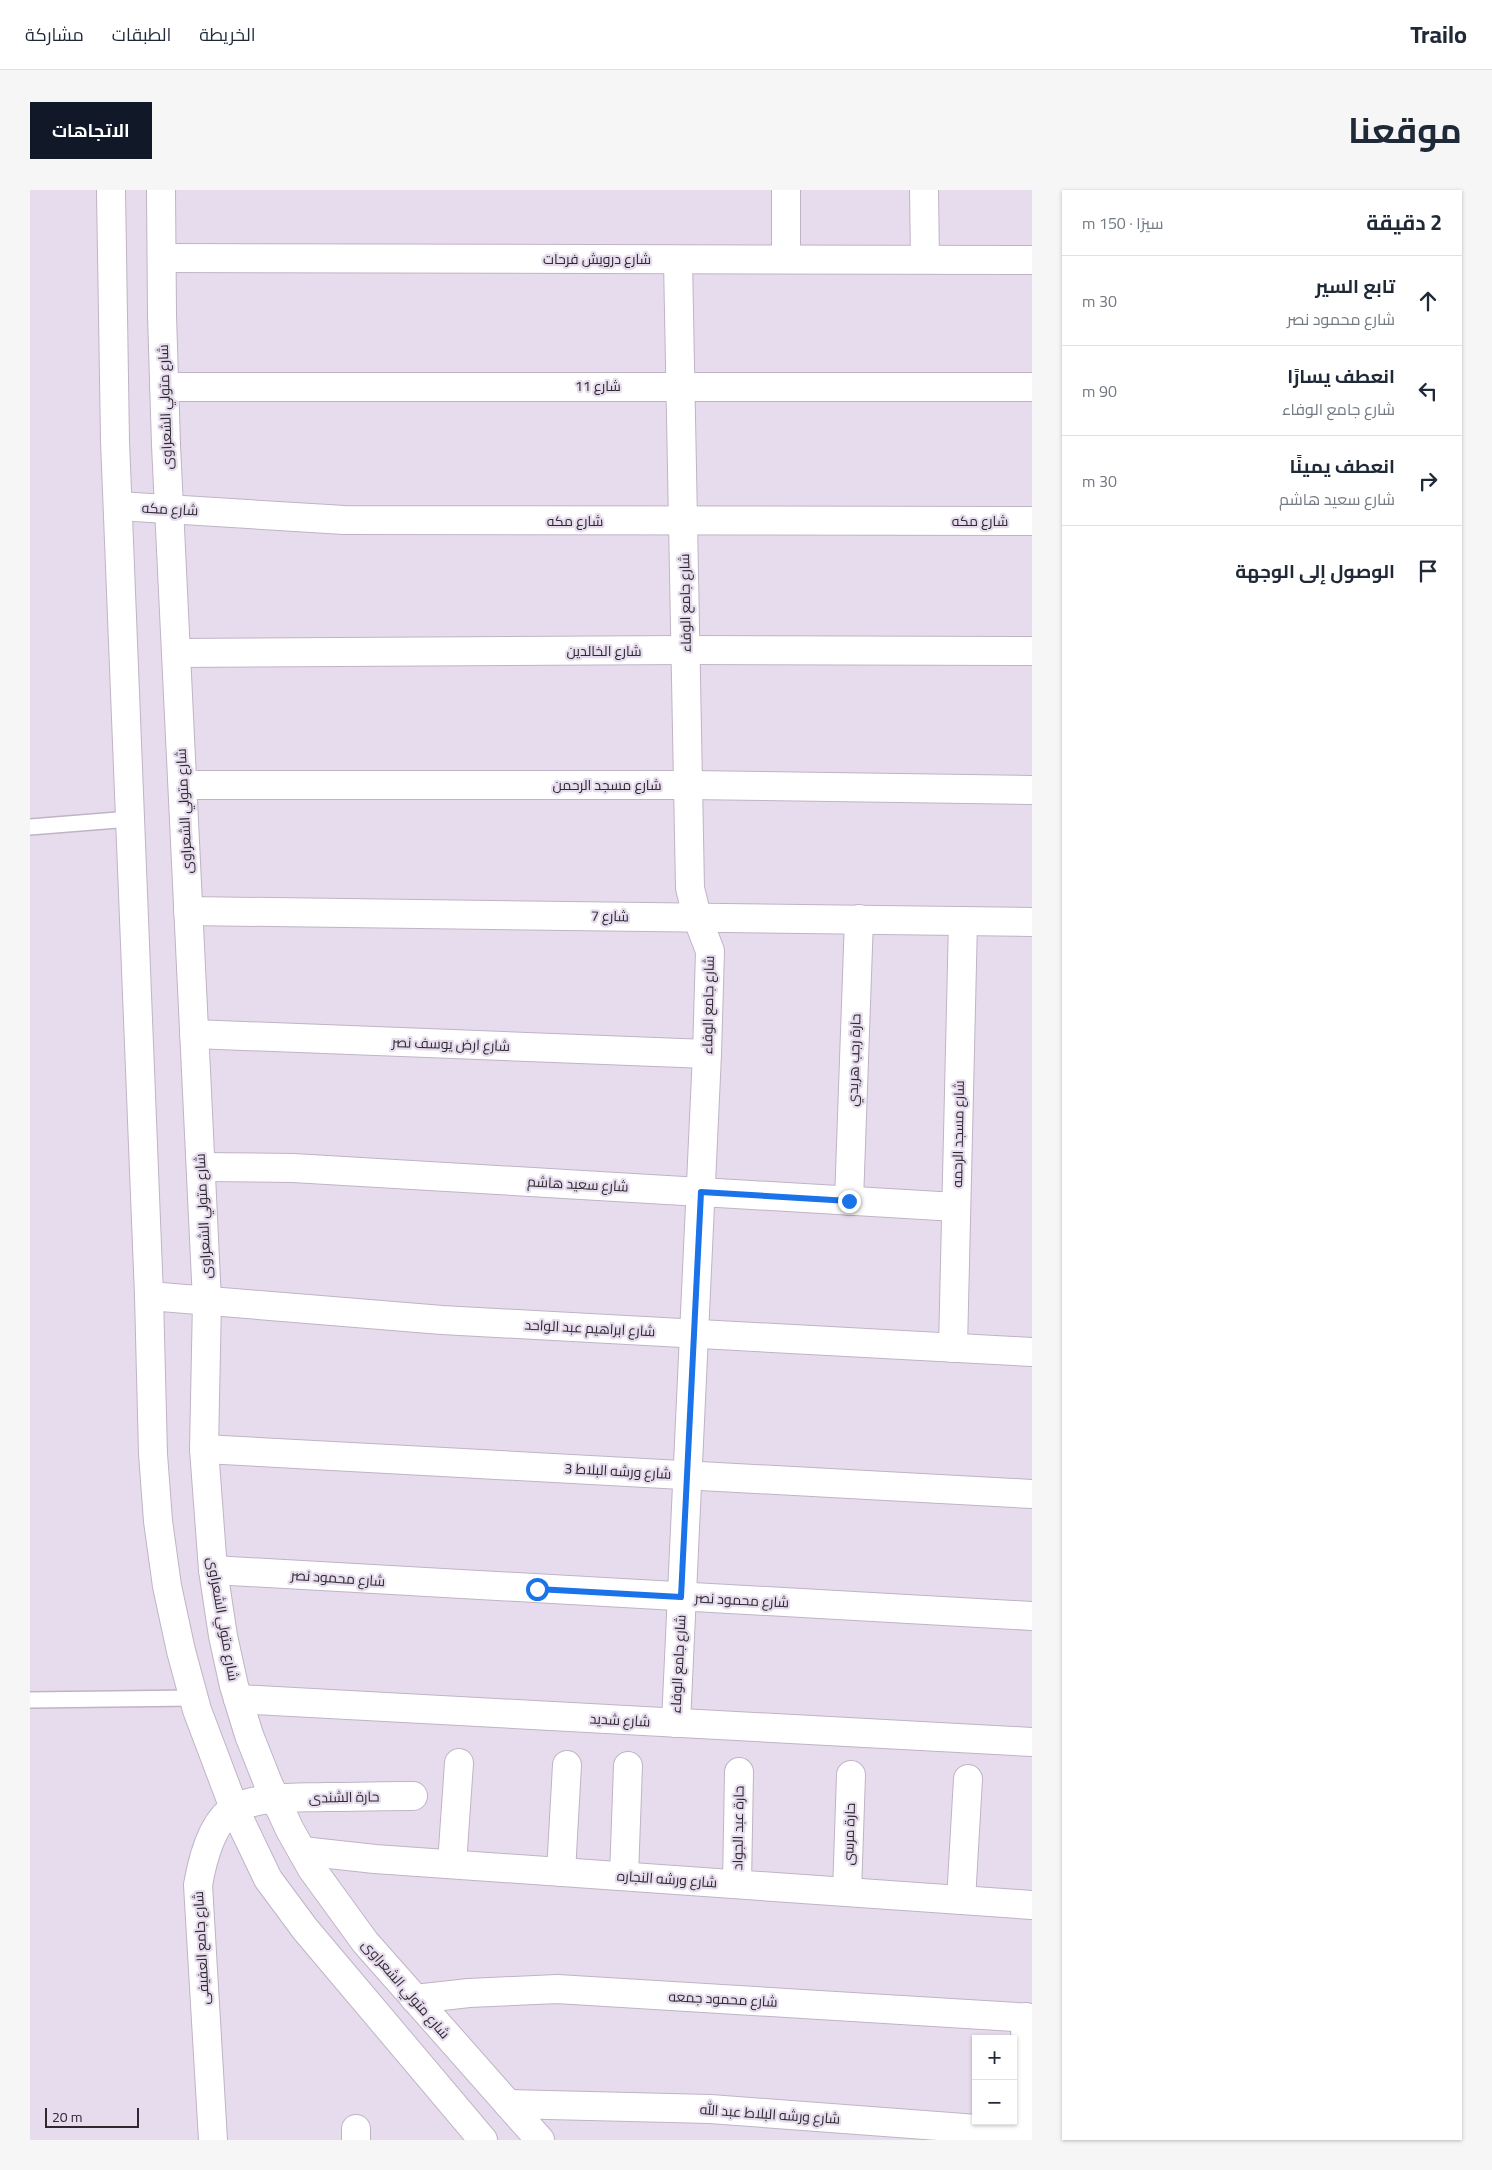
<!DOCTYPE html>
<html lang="ar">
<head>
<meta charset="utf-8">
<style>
  :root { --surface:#fff; --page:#f6f6f7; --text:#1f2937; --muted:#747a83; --line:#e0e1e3; --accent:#111827 }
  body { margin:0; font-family:Georgia,Cairo,serif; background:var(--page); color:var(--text); direction:rtl }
  .controls { position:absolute; right:15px; bottom:15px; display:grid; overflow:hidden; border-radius:0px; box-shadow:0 1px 4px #0004 }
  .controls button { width:45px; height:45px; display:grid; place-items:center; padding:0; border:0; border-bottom:1px solid var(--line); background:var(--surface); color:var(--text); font:25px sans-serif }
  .scale { position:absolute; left:15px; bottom:12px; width:94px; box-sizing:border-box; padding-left:5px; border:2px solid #2d292f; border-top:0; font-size:14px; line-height:18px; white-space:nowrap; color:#2d292f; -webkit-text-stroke:4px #e7dced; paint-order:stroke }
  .stop { position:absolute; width:15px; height:15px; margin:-11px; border:4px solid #1a73e8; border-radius:50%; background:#fff }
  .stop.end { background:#1a73e8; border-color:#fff; box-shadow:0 1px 5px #0008 }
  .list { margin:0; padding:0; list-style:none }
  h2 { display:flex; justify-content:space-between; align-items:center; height:65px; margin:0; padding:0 20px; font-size:21px }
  h2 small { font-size:16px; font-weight:400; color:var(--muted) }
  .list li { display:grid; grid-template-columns:32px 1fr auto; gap:15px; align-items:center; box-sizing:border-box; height:90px; padding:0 20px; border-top:1px solid var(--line) }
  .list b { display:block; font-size:19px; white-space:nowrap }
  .list p { margin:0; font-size:16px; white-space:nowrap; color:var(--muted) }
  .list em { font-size:16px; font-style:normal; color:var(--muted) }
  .icon { flex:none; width:28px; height:28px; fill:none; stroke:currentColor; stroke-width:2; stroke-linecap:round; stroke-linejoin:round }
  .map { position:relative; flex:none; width:1002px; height:1950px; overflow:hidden; direction:ltr; border-radius:0px }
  header { display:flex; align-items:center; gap:30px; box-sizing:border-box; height:70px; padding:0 25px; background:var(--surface); border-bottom:1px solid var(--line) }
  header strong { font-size:24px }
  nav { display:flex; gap:28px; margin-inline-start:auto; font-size:18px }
  .intro { display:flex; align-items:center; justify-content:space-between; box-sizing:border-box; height:120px; padding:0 30px }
  h1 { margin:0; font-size:35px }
  .button { padding:12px 22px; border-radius:0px; background:var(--accent); color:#fff; font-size:18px; font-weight:700 }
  main { display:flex; gap:30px; padding:0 30px }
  aside { flex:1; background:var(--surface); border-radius:0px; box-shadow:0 1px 4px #0004 }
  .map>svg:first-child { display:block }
</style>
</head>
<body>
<header>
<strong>Trailo</strong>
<nav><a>الخريطة</a><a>الطبقات</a><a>مشاركة</a></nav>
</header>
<div class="intro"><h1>موقعنا</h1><a class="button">الاتجاهات</a></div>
<main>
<aside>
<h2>2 دقيقة<small>سيرًا · 150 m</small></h2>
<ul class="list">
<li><svg class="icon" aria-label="ahead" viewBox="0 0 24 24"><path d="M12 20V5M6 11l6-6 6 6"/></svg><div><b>تابع السير</b><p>شارع محمود نصر</p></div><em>30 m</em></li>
<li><svg class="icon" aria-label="left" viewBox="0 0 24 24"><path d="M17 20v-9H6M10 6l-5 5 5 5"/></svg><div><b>انعطف يسارًا</b><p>شارع جامع الوفاء</p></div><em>90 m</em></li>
<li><svg class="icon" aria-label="right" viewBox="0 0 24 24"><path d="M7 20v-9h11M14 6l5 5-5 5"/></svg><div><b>انعطف يمينًا</b><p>شارع سعيد هاشم</p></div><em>30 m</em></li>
<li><svg class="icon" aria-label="arrive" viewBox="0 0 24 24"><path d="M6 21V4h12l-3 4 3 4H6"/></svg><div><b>الوصول إلى الوجهة</b></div></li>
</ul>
</aside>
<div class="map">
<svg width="1002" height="1950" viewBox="0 0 1002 1950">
  <rect width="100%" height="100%" fill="#e7dced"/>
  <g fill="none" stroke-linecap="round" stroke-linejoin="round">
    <g stroke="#bfb4c5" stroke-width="18">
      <g id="lane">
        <path d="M0,637l100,-8"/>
        <path d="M0,1510l164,-2"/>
      </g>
    </g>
    <g stroke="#bfb4c5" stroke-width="30">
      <g id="street">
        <path d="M81,0l4,251 34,855 4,158 5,67 9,65 14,65 16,59 37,98 34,71 37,50 178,211"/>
        <path d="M131,0l1,125 4,130 41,856 -3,148 9,121 10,66 11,50 15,49 19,48 22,47 22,39 53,73 175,198"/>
        <path d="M756,0v69"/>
        <path d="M894,0l1,69"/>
        <path d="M132,68l870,2"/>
        <path d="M134,197h868"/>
        <path d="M88,316l226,14 688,1"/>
        <path d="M146,463l510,-3 346,1"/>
        <path d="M153,595h506l343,5"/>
        <path d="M158,721l844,11"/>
        <path d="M164,844l513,20"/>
        <path d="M171,977l92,1 663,39"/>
        <path d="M819,1011l10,-282"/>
        <path d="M119,1106l293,24 590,32"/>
        <path d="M923,1158l10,-427"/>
        <path d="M174,1259l828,45"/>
        <path d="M183,1380l819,46"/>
        <path d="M208,1509l794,43"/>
        <path d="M646,1533l31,-669 3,-103 -13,-34 -7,-29 -12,-628"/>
        <path d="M272,1661l73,8 657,46"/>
        <path d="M422,1674l7,-101"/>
        <path d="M531,1682l6,-107"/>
        <path d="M594,1686l4,-110"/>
        <path d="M707,1694l2,-112"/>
        <path d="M817,1702l4,-117"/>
        <path d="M931,1710l7,-121"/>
        <path d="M385,1809l54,-6 88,-4 475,29"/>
        <path d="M478,1914l202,5 322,24"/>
        <path d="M326,1939v11"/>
        <path d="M183,1950l-15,-255c4,-23 14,-65 37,-77 25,-12 64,-10 90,-11 30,0 59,-1 88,-1"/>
        <path d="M990,1950l6,-123"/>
      </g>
    </g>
    <use href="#lane" stroke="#fff" stroke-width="15"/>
    <use href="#street" stroke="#fff" stroke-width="28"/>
  </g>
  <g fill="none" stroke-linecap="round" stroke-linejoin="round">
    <path stroke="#1a73e8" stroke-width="6" d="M507,1399l144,8 20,-405 148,9"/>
  </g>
  <g text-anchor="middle" stroke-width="4.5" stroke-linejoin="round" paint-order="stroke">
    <g font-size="14" fill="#2d292f" stroke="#e7dced">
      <text x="567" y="74">شارع درويش فرحات</text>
      <text x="568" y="201">شارع 11</text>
      <text transform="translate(135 217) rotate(-92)" y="5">شارع متولي الشعراوى</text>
      <text transform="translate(140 319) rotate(3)" y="5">شارع مكه</text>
      <text x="545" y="336">شارع مكه</text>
      <text x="950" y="336">شارع مكه</text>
      <text transform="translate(655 413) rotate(-91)" y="5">شارع جامع الوفاء</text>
      <text x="574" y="466">شارع الخالدين</text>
      <text x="577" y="600">شارع مسجد الرحمن</text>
      <text transform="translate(154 621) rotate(-93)" y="5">شارع متولي الشعراوى</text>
      <text transform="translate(580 726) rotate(1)" y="5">شارع 7</text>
      <text transform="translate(678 815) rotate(-89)" y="5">شارع جامع الوفاء</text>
      <text transform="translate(421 854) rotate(2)" y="5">شارع ارض يوسف نصر</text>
      <text transform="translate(824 870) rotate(-88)" y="5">حارة رجب هريدي</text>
      <text transform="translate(928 944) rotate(-89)" y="5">شارع مسجد الرحمه</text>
      <text transform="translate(548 994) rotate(3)" y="5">شارع سعيد هاشم</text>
      <text transform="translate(173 1026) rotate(-93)" y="5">شارع متولي الشعراوى</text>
      <text transform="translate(560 1138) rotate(3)" y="5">شارع ابراهيم عبد الواحد</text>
      <text transform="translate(588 1281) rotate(3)" y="5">شارع ورشه البلاط 3</text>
      <text transform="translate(308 1388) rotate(4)" y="5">شارع محمود نصر</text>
      <text transform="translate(712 1410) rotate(3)" y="5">شارع محمود نصر</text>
      <text transform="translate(193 1429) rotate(80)" y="5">شارع متولي الشعراوى</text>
      <text transform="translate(648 1474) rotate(-87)" y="5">شارع جامع الوفاء</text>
      <text transform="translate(590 1530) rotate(3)" y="5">شارع شديد</text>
      <text transform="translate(314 1607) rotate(-1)" y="5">حارة الشندى</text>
      <text transform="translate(708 1638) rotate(-89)" y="5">حارة عبد الجواد</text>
      <text transform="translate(819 1644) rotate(-88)" y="5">حارة مرسى</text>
      <text transform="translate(637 1689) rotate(4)" y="5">شارع ورشه النجاره</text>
      <text transform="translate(171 1758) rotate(-93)" y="5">شارع جامع العفيفى</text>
      <text transform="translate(376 1799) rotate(49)" y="5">شارع متولي الشعراوى</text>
      <text transform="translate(693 1809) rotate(3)" y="5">شارع محمود جمعه</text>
      <text transform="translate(740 1924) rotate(4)" y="5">شارع ورشه البلاط عبد الله</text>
    </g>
  </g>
</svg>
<div class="controls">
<button>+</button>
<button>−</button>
</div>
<div class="scale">20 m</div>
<div class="stop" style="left:507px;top:1399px"></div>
<div class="stop end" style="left:819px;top:1011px"></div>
</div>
</main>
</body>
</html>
